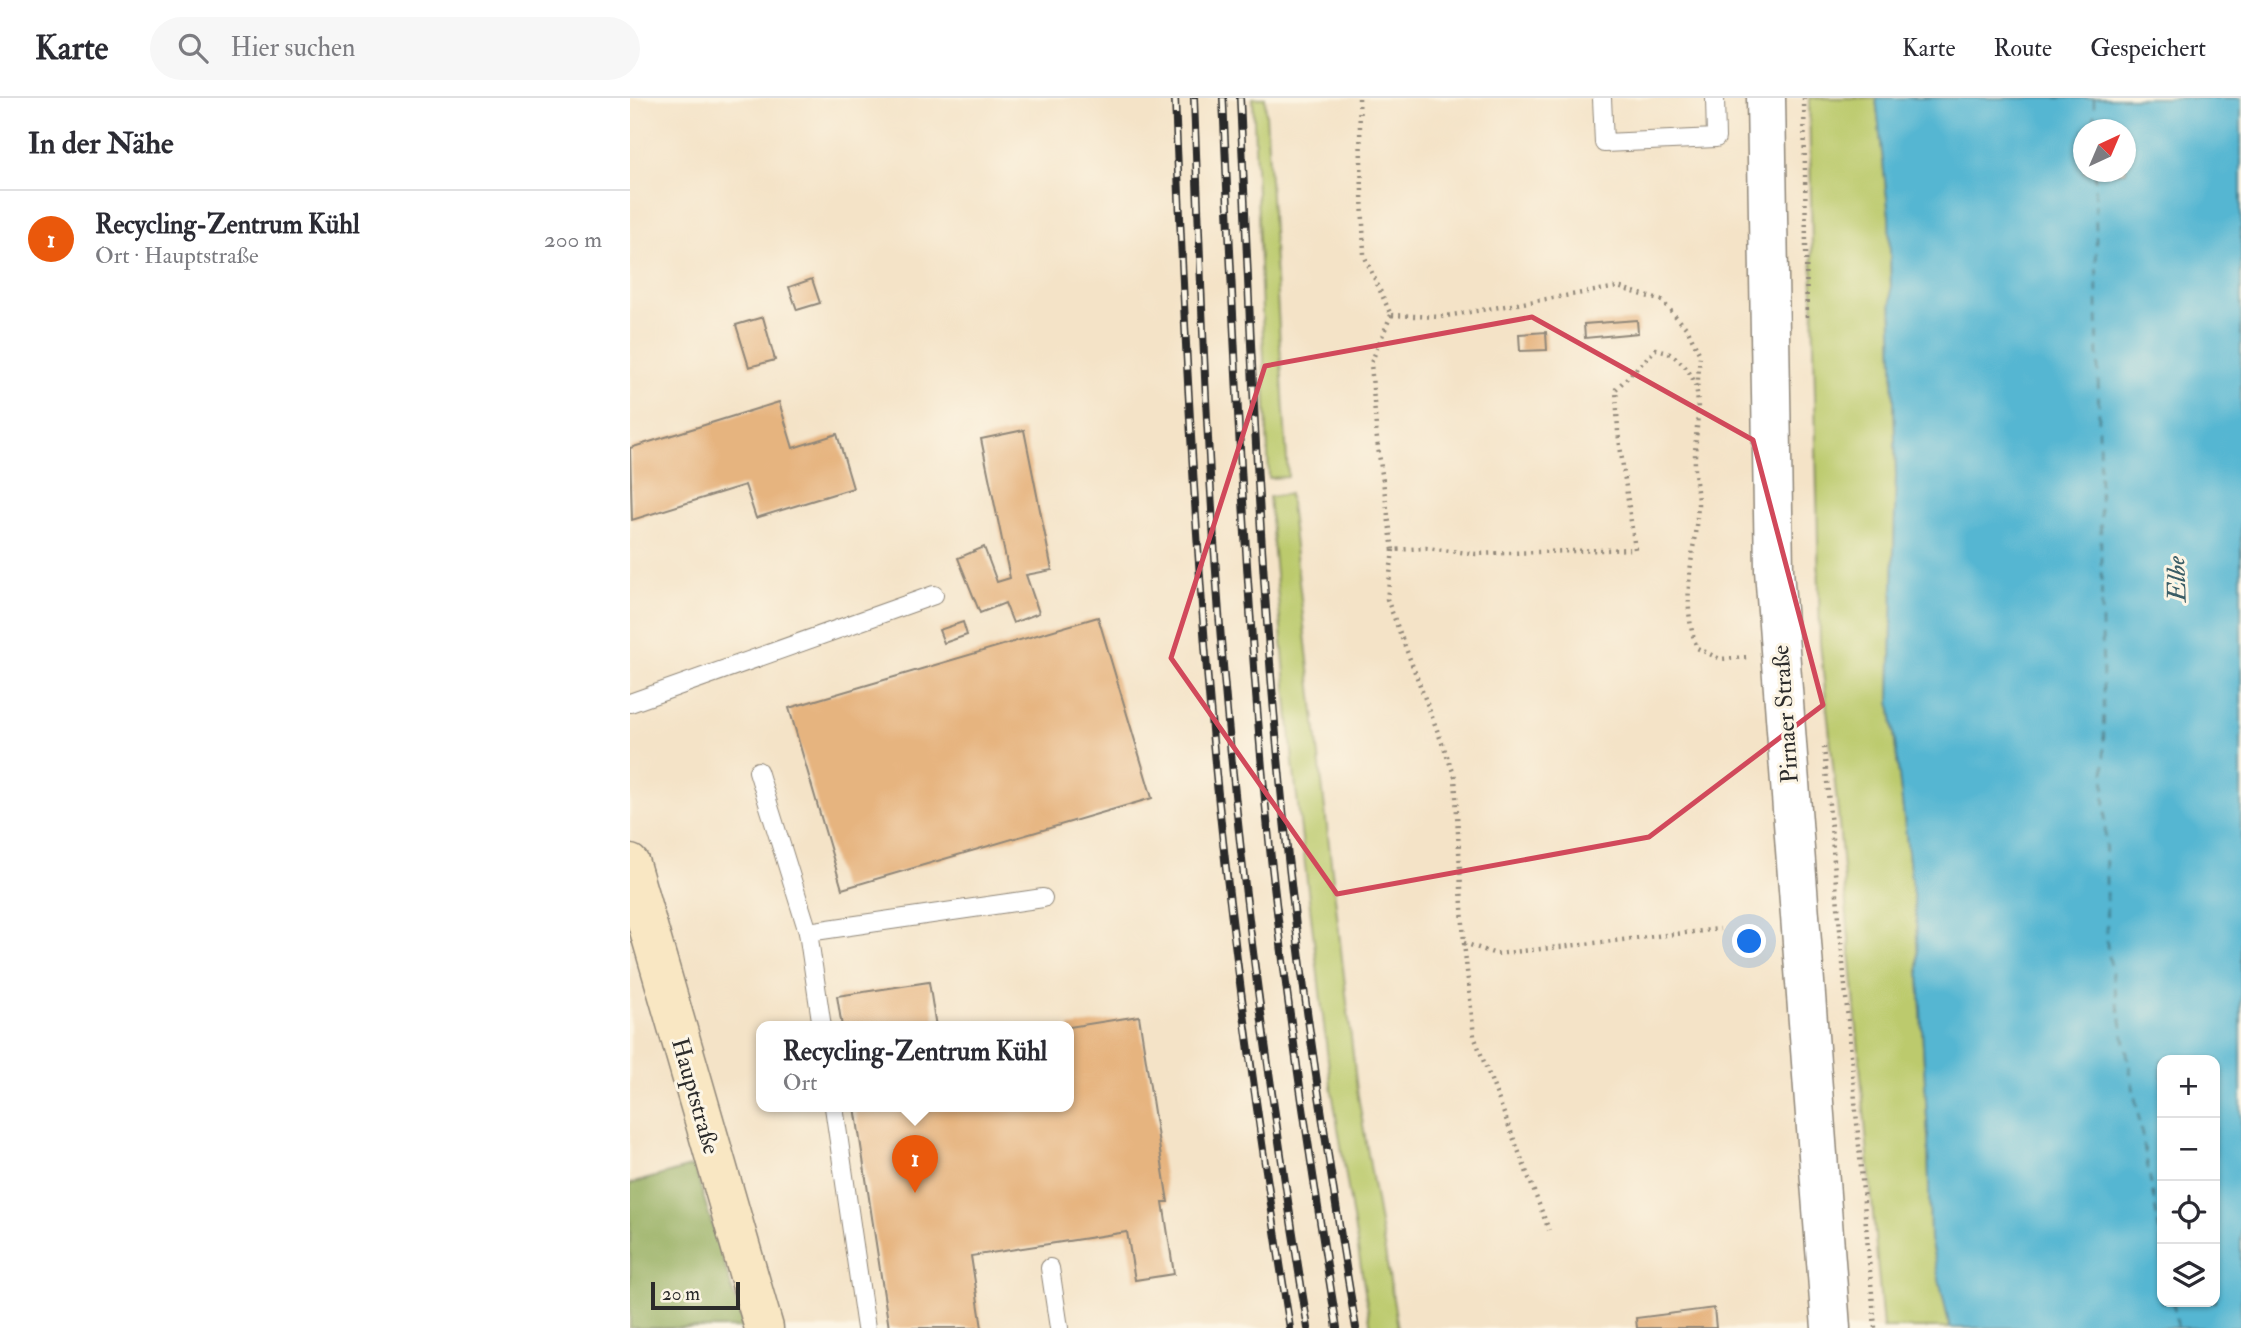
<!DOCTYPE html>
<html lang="de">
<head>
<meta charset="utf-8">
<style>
  :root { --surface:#fff; --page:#f7f7f7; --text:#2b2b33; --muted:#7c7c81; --line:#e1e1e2; --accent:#ea580c }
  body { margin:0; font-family:"IM FELL Double Pica",serif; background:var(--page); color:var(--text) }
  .controls { position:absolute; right:21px; bottom:21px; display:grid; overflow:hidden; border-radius:14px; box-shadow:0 2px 5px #0004 }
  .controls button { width:63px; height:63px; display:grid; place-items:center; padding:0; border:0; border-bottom:2px solid var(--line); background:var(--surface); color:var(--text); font:35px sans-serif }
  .compass { position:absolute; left:1443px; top:21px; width:63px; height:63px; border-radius:50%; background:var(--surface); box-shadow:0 2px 5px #0004; rotate:44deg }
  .scale { position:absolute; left:21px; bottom:18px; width:89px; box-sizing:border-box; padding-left:7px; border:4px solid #2b2b2b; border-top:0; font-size:19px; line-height:24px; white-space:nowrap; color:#2b2b2b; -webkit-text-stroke:5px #fcf5e5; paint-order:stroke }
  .you { position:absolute; left:1120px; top:844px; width:24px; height:24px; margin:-18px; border:5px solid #fff; border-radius:50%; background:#1a73e8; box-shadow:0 0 0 10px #1a73e833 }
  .badge { display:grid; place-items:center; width:46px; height:46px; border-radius:50%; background:var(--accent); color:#fff; font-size:23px; font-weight:700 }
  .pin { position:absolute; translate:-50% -58px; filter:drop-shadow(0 2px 4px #0008) }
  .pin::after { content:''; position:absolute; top:37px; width:24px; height:21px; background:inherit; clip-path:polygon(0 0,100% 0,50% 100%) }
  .popup { position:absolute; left:126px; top:923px; width:318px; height:91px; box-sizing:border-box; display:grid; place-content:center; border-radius:14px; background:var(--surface); filter:drop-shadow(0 2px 5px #0005); font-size:23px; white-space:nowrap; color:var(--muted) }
  .popup b { font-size:26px; color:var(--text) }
  .popup::after { content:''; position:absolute; left:50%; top:100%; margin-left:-14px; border:14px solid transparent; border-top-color:var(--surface) }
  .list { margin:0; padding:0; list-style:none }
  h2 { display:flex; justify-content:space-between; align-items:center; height:91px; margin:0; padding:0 28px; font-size:30px }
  h2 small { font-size:23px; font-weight:400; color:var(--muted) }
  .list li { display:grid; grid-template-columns:46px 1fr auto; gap:21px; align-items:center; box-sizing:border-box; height:98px; padding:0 28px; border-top:2px solid var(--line) }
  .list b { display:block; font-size:26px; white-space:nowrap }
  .list p { margin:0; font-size:23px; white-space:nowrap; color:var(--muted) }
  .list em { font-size:23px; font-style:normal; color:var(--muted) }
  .icon { flex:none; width:38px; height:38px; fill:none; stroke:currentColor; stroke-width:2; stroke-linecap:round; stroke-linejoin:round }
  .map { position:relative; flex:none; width:1611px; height:1230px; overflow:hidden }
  header { display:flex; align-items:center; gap:42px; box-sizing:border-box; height:98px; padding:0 35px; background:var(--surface); border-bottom:2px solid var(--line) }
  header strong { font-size:33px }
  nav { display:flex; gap:38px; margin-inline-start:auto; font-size:24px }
  .search { width:490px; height:63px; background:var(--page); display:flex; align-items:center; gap:18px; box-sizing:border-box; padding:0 24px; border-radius:38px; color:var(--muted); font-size:26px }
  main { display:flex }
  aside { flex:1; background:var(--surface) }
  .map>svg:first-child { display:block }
</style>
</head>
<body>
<header>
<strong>Karte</strong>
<div class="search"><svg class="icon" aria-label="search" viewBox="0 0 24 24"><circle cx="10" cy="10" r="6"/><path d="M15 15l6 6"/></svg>Hier suchen</div>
<nav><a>Karte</a><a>Route</a><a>Gespeichert</a></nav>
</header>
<main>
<aside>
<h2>In der Nähe<small></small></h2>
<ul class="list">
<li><span class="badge">1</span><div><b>Recycling-Zentrum Kühl</b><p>Ort · Hauptstraße</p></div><em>200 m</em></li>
</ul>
</aside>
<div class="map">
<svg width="1611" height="1230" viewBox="0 0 1611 1230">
  <rect width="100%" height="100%" fill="#fcf5e5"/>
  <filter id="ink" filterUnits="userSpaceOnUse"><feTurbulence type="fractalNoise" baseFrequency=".0143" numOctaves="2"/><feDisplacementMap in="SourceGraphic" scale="14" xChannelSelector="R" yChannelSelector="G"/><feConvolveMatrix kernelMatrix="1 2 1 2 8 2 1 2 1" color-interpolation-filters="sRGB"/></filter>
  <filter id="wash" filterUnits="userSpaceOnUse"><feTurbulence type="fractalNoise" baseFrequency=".00686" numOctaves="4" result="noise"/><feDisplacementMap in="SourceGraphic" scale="28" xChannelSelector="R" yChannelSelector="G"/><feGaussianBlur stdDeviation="1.57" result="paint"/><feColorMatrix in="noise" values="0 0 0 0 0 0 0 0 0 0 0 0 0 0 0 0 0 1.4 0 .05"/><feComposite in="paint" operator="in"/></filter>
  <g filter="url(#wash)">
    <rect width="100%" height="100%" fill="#f4e3c7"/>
    <g fill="#bcca6d" stroke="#747a4c" stroke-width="2">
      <path d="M623,0h12l23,379 -19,1z"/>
      <path d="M1179,0h67l13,118 7,259 -6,225 26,220 12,217 2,102 20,89h-67l-45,-516 -18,-169z"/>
      <path d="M659,396l68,596 41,238h-27l-40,-243 -38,-322 -24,-266z"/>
    </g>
    <path fill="#95ae60" stroke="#606c46" stroke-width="2" d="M64,1068l50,162h-114v-144z"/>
    <path fill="#54b6d2" stroke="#40707e" stroke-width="2" fill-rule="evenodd" d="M1246,0h365v1230h-291l-20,-89 -2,-102 -12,-217 -26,-220 6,-225 -7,-259zM1454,32h42v42h-42zM1532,962h53v242h-53z"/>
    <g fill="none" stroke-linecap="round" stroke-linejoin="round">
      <g stroke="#395c65" stroke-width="2" stroke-dasharray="9 7" stroke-linecap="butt">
        <path d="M1464,0v32"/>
        <path d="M1465,74l12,773 55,299"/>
        <path d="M1543,1204l5,26"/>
      </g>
    </g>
    <g id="blocks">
      <g fill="#e6b47f">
        <path d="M182,181l8,24 -23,7 -8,-23z"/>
        <path d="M133,219l12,43 -26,7 -13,-42z"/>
        <path d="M1007,222l1,13 -53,5 -1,-14z"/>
        <path d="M916,234l1,18 -27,1 -1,-17z"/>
        <path d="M149,304l14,46 44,-14 16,54 -97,30 -11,-33 -113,35 -2,-72z"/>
        <path d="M394,332l28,140 -26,5 13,38 -26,10 -8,-20 -25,10 -22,-55 26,-11 13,35 13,-4 -29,-139z"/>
        <path d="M468,519l54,181 -310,91 -53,-181z"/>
        <path d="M333,524l4,13 -23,8 -5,-13z"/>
        <path d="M299,884l7,45h-94l-5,-31z"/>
        <path d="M509,918l29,186h-5l11,72 -39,6 -8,-48 -156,24 11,72h-93l-34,-221h214v-80z"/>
        <path d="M1084,1210l2,20h-79l-1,-10z"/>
      </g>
    </g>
  </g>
  <g filter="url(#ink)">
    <use href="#blocks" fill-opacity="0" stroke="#908779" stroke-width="2"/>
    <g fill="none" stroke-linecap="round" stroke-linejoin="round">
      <g stroke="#908779" stroke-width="20">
        <g id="service">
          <path d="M972,0l2,45 112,-5 -1,-40"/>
          <path d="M0,605l304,-108"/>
          <path d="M128,673l50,161"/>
          <path d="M192,929l-14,-95 235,-34"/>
          <path d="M204,1009l32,221"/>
          <path d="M420,1170l9,60"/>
        </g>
      </g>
      <g stroke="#908779" stroke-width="41">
        <path id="tertiary" d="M1136,0l8,472 57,758"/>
      </g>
      <g stroke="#908779" stroke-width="41">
        <path id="secondary" d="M0,766l134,464"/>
      </g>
      <g stroke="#908779" stroke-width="4.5" stroke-dasharray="2 5" stroke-linecap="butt">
        <path d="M729,0l5,157 27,60 49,2 178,-30 44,14 26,29 12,25 -3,36"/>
        <path d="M1174,0l3,221"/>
        <path d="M761,217l-20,48 6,77 16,110 33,-2 50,6 159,-5 -17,-117 -2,-43 40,-40c20,3 38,23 41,44 3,24 -3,50 -2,75 0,12 3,25 3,37 -3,48 -19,95 -1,143l23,11 29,-2"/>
        <path d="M763,452l-6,49 68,178 9,166 32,11 224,-25"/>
        <path d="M1194,649l51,581"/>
        <path d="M834,845l10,93 75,194"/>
      </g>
      <use href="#service" stroke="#fff" stroke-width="18"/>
      <use href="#tertiary" stroke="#fff" stroke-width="38"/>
      <use href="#secondary" stroke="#f9e7c3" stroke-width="38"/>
      <g stroke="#2b2b2b" stroke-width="8">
        <g id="rail">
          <path d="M545,0c9,226 20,451 41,676 18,185 45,370 74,554"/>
          <path d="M564,0c8,225 16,451 39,676 18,186 45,370 75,554"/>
          <path d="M593,0c10,224 20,447 39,670 17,188 45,374 75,560"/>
          <path d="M610,0c10,223 18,447 39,670 17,188 46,374 77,560"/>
        </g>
      </g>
      <use href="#rail" stroke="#fcf5e5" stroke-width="5" stroke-dasharray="16" stroke-linecap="butt"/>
    </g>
  </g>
  <path fill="none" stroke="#d1495b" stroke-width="5" stroke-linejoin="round" d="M902,219l221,123 70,265 -174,132 -312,57 -166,-236 94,-292z"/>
  <g text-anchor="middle" stroke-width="6" stroke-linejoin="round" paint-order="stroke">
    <g font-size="24" fill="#2b2b2b" stroke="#fcf5e5">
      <text transform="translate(1155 616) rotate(-94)" y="8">Pirnaer Straße</text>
      <text transform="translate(66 998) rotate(74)" y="8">Hauptstraße</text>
    </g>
    <g font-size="26" font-style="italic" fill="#395c65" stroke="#fcf5e5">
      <text transform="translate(1546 481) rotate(-92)" y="9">Elbe</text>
    </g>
  </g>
</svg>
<div class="controls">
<button>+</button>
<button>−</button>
<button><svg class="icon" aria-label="locate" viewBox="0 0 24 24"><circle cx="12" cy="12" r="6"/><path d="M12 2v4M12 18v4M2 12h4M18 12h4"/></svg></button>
<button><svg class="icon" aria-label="layers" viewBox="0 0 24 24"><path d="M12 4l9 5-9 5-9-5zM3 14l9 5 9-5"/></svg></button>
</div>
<svg class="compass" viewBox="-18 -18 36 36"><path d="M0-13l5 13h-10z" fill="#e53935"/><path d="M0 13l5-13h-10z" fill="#7c7c81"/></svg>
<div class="scale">20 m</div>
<div class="you"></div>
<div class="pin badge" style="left:285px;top:1095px">1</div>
<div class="popup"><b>Recycling-Zentrum Kühl</b>Ort</div>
</div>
</main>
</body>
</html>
